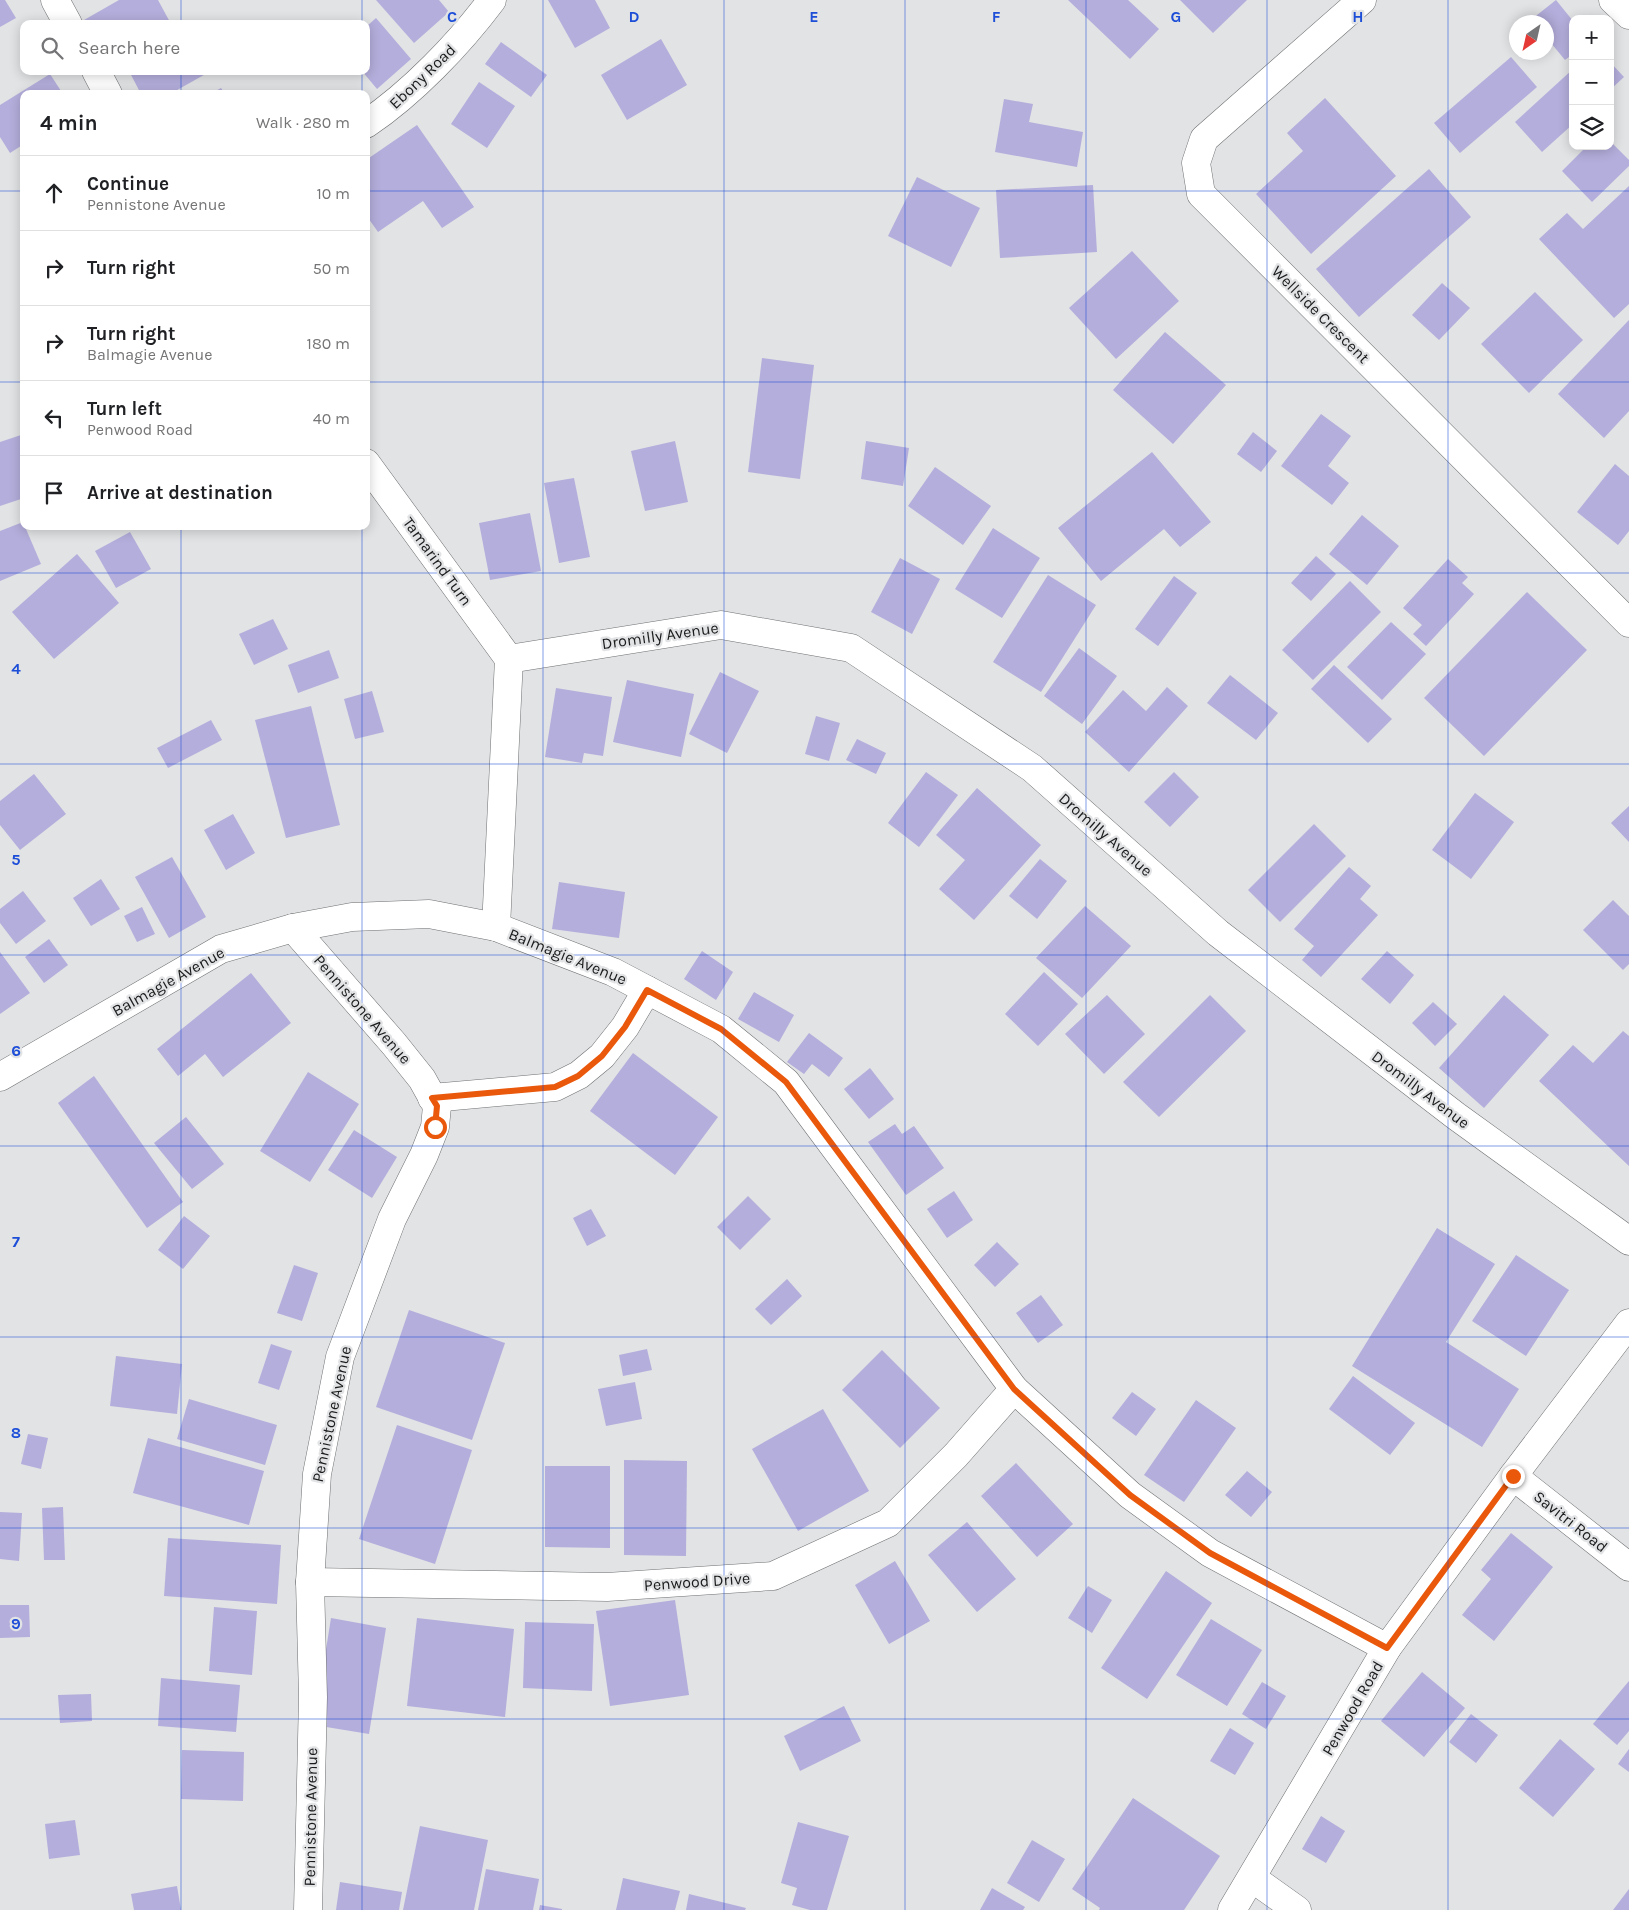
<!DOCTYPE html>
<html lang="en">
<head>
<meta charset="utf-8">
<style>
  :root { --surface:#fff; --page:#f6f6f6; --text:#202124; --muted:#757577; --line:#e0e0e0 }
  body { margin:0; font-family:Karla,sans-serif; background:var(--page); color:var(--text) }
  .controls { position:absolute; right:15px; top:15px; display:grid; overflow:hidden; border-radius:10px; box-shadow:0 2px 12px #0003 }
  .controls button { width:45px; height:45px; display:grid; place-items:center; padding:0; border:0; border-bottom:1px solid var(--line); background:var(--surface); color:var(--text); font:25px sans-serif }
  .compass { position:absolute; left:1509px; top:15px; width:45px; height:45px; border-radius:50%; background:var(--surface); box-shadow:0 2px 12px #0003; rotate:214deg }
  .stop { position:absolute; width:15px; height:15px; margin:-11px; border:4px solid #ea580c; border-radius:50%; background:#fff }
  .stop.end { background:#ea580c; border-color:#fff; box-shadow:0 1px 5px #0008 }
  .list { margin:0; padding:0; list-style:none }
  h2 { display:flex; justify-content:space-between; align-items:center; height:65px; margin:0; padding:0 20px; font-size:21px }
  h2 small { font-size:16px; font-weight:400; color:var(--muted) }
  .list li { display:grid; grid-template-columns:32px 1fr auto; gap:15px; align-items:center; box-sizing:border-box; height:75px; padding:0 20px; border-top:1px solid var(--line) }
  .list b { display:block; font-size:19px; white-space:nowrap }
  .list p { margin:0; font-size:16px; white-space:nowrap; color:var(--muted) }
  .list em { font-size:16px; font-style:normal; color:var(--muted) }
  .icon { flex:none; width:28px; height:28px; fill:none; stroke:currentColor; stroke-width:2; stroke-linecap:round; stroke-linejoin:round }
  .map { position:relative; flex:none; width:1629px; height:1910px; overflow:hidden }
  .search { position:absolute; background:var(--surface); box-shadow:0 2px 12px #0003; left:20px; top:20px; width:350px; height:55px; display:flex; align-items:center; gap:12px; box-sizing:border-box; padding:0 18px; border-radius:10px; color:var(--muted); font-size:19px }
  .panel { position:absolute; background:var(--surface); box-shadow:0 2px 12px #0003; left:20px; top:90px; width:350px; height:440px; border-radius:10px }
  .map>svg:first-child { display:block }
</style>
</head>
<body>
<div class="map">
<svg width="1629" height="1910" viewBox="0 0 1629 1910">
  <rect width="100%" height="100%" fill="#e2e3e5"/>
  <g fill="#b4aedc">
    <path d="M0,0h5l11,18 -16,9z"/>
    <path d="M119,0h39l13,24h-94z"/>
    <path d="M376,0h63l10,12 -35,31z"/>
    <path d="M548,0h47l15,28 -35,20z"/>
    <path d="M1068,0h60l31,29 -29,30z"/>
    <path d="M1180,0h67l-34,33z"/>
    <path d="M1556,0l17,21v33l-8,6 -19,-23v-15h-11l-3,-3z"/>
    <path d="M376,18l35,41 -34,30 -15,-18h4v-44z"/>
    <path d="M661,39l26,46 -60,35 -26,-45z"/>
    <path d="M501,42l46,33 -16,22 -46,-33z"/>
    <path d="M1511,57l26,30 -77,66 -26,-30z"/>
    <path d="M1610,62l14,15 -14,13z"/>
    <path d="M1573,69v55l-31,28 -27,-30z"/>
    <path d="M129,71h82l-41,23h-29z"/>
    <path d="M50,74l13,20h-39v50l-14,9 -10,-16v-32z"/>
    <path d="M479,82l36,24 -28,42 -36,-24z"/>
    <path d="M221,88l4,6h-15z"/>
    <path d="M1325,98l71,78 -85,78 -55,-60 47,-43 -16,-18z"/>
    <path d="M1004,99l29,5 -4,18 54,10 -6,35 -82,-15z"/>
    <path d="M417,125l57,82 -32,21 -19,-27 -45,31 -12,-17v-55z"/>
    <path d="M1610,141l19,19v6l-37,36 -30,-31 25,-25h23z"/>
    <path d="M1429,169l42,48 -112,100 -43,-48z"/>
    <path d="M917,177l63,31 -29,59 -63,-31z"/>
    <path d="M1093,185l4,67 -97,6 -4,-68z"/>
    <path d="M1629,186v118l-15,14 -75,-79 28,-26 16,16z"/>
    <path d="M1132,251l47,50 -63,58 -47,-51z"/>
    <path d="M1442,283l28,25 -31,32 -27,-25z"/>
    <path d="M1535,292l48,48 -54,53 -48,-49z"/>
    <path d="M1629,320v91l-25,27 -46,-44z"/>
    <path d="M1165,332l61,53 -53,59 -60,-54z"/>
    <path d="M762,358l52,7 -14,114 -52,-7z"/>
    <path d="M1321,414l30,22 -23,30 21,17 -17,22 -51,-39z"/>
    <path d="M1253,432l24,19 -16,21 -24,-18z"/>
    <path d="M24,434v64l-24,8v-64z"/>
    <path d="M675,441l13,61 -43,9 -14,-60z"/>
    <path d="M866,441l43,7 -6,38 -42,-7z"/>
    <path d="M1152,452l59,70 -31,25 -16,-18 -63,52 -43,-53z"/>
    <path d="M1615,464l14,12v55l-11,14 -41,-33z"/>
    <path d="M935,467l56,39 -28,39 -55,-39z"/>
    <path d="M574,478l16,79 -31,6 -15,-80z"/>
    <path d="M530,513l11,58 -51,9 -11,-57z"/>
    <path d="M1362,515l37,31 -32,39 -38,-31z"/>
    <path d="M23,522l18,42 -41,17v-50z"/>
    <path d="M993,528l47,30 -38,60 -47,-29z"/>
    <path d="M130,532l21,37 -35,19 -21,-37z"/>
    <path d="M77,554l42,49 -65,56 -42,-47z"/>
    <path d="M1316,556l20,18 -25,27 -20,-18z"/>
    <path d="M900,558l40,21 -28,55 -41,-22z"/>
    <path d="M1448,559l20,18 -6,6 12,11 -48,52 -13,-12 9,-9 -19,-17z"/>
    <path d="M1048,575l48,30 -55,87 -48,-30z"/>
    <path d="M1174,576l23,17 -39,53 -23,-17z"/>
    <path d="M1350,581l31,31 -68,68 -31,-30z"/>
    <path d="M1527,592l60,58 -103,106 -60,-58z"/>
    <path d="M273,619l15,30 -34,16 -15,-31z"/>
    <path d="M1391,622l35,32 -44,46 -35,-33z"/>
    <path d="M1079,648l38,28 -35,48 -38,-28z"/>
    <path d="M329,650l10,28 -41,15 -10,-28z"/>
    <path d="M1334,665l58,54 -24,24 -57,-54z"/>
    <path d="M720,672l39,19 -32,62 -38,-19z"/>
    <path d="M1230,675l48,38 -22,27 -49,-37z"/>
    <path d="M627,680l67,14 -13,63 -68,-15z"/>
    <path d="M1167,687l21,19 -59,66 -44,-40 38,-42 23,21z"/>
    <path d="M556,688l56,9 -9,59 -19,-3 -2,10 -37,-6z"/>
    <path d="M372,691l12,41 -29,7 -11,-40z"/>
    <path d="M311,706l29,119 -54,13 -31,-118z"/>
    <path d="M816,716l24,7 -11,38 -24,-7z"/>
    <path d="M211,720l11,20 -54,28 -11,-20z"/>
    <path d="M857,739l29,14 -10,21 -30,-14z"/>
    <path d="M926,772l32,23 -39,52 -31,-24z"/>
    <path d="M1174,772l25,25 -29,30 -26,-25z"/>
    <path d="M34,774l32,40 -46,36 -20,-25v-24z"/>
    <path d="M977,788l64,57 -67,75 -35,-31 26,-29 -29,-25z"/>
    <path d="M1475,793l39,29 -43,57 -39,-29z"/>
    <path d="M1629,806v36l-18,-19z"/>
    <path d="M233,814l22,39 -29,17 -22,-40z"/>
    <path d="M1314,824l32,32 -66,66 -32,-32z"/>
    <path d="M172,857l34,60 -37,21 -34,-61z"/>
    <path d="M1040,859l27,22 -30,38 -28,-23z"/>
    <path d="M1349,867l22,19 -11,13 18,16 -57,62 -19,-17 12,-14 -20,-17z"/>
    <path d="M101,879l19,30 -29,17 -18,-28z"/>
    <path d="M559,882l66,10 -6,46 -67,-9z"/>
    <path d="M23,891l23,30 -30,23 -16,-21v-14z"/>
    <path d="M1613,900l16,16v48l-6,6 -40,-40z"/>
    <path d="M1085,906l46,40 -49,52 -46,-40z"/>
    <path d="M142,907l13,27 -18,8 -13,-26z"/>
    <path d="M49,939l19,26 -24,18 -19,-26z"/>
    <path d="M702,951l31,21 -17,28 -32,-21z"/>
    <path d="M1387,951l27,24 -24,29 -29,-25z"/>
    <path d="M0,952l30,41 -30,21z"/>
    <path d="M1044,972l34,32 -40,42 -33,-32z"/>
    <path d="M251,973l40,50 -68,54 -18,-23 -27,22 -21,-27z"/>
    <path d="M754,992l40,23 -15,27 -41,-23z"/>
    <path d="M1107,995l38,39 -41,40 -39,-40z"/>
    <path d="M1210,995l36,36 -87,86 -36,-35z"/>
    <path d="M1504,995l45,40 -65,73 -45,-40z"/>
    <path d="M1433,1002l24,22 -22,22 -23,-23z"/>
    <path d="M1623,1031l6,5v130l-90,-85 34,-36 20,18z"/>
    <path d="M809,1033l34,25 -14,19 -17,-13 -8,10 -17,-12z"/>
    <path d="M633,1053l85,64 -43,58 -85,-64z"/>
    <path d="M870,1068l24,31 -25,20 -25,-30z"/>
    <path d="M308,1072l51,32 -49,78 -50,-31z"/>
    <path d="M94,1076l89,126 -36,26 -89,-125z"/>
    <path d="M186,1117l38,47 -32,25 -38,-46z"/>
    <path d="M895,1124l7,10 12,-8 30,42 -38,27 -38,-53z"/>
    <path d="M354,1130l43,27 -25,41 -44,-28z"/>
    <path d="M954,1191l19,29 -26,18 -20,-29z"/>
    <path d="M748,1196l23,23 -31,31 -23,-23z"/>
    <path d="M591,1209l15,27 -19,10 -14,-28z"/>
    <path d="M184,1216l26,20 -27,33 -25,-19z"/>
    <path d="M1437,1228l58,36 -49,78 73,47 -37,58 -130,-81z"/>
    <path d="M997,1242l22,22 -24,23 -21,-22z"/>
    <path d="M1516,1255l53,35 -43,66 -54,-35z"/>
    <path d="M294,1265l24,8 -16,48 -25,-8z"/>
    <path d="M787,1279l15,17 -31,29 -16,-16z"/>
    <path d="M1041,1295l22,30 -25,18 -22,-30z"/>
    <path d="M409,1310l96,33 -33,97 -96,-33z"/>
    <path d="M271,1344l21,7 -13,39 -21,-7z"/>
    <path d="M647,1349l5,21 -29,6 -4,-21z"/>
    <path d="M882,1350l58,58 -40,40 -58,-58z"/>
    <path d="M116,1356l66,8 -5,50 -67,-8z"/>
    <path d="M1353,1376l62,47 -25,32 -61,-46z"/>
    <path d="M635,1382l7,37 -36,7 -8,-37z"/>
    <path d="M1132,1392l24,17 -20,27 -24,-18z"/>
    <path d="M189,1399l88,26 -12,40 -88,-26z"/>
    <path d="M1196,1400l40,28 -52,74 -40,-27z"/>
    <path d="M823,1409l46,82 -71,40 -46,-82z"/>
    <path d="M397,1425l75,25 -37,114 -76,-25z"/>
    <path d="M28,1434l20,4 -7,31 -20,-5z"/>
    <path d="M148,1438l116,33 -15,54 -116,-32z"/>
    <path d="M624,1460l63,1 -1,95 -62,-1z"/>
    <path d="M1016,1463l57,61 -36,33 -56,-61z"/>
    <path d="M545,1466h65v82l-65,-1z"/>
    <path d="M1247,1471l25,21 -21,25 -26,-22z"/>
    <path d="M63,1507l2,53h-21l-2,-52z"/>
    <path d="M0,1512l22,1 -3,48 -19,-2z"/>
    <path d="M967,1522l49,57 -39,33 -49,-57z"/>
    <path d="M1511,1533l42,34 -59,74 -32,-26 29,-36 -10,-9z"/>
    <path d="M168,1538l113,7 -4,59 -113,-8z"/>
    <path d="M895,1561l35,60 -41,23 -34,-59z"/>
    <path d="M1166,1571l46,32 -65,96 -46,-31z"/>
    <path d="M1088,1586l24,14 -20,33 -24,-15z"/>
    <path d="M675,1600l14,95 -79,11 -14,-95z"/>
    <path d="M0,1605h29l1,32 -30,1z"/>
    <path d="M214,1607l43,4 -5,64 -43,-4z"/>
    <path d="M331,1618l55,10 -17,106 -55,-9z"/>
    <path d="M417,1618l97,11 -9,88 -98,-11z"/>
    <path d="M1211,1619l51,31 -35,56 -51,-31z"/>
    <path d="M525,1622l69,2 -2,67 -69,-3z"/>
    <path d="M1422,1672l43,36 -41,49 -43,-36z"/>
    <path d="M161,1678l79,7 -4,47 -78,-6z"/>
    <path d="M1629,1681v50l-12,14 -24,-21z"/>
    <path d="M1262,1682l24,14 -20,33 -24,-15z"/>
    <path d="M91,1694l1,27 -32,2 -2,-28z"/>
    <path d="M844,1706l17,35 -61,30 -16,-35z"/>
    <path d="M1471,1714l27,21 -22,28 -27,-21z"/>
    <path d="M1230,1728l24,15 -19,32 -25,-14z"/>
    <path d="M1560,1739l35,30 -42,48 -34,-29z"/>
    <path d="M1629,1749v23l-11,-8z"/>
    <path d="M182,1750l62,2 -1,49 -62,-2z"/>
    <path d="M1133,1798l87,58 -36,54h-85l1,-2 -28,-19z"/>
    <path d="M1321,1816l24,15 -19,32 -24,-14z"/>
    <path d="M75,1820l5,35 -31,4 -4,-35z"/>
    <path d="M798,1822l51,14 -22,74h-17l-18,-5 5,-17 -16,-5z"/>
    <path d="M420,1826l68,14 -14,70h-71z"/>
    <path d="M1032,1840l33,19 -26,43 -32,-19z"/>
    <path d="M486,1869l53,10 -6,31h-55z"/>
    <path d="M623,1878l57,13 -5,19h-59z"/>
    <path d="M340,1882l62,10 -3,18h-63z"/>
    <path d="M177,1886l4,24h-47l-3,-16z"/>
    <path d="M992,1888l33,19 -2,3h-43z"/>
    <path d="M1629,1889v21h-16z"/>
    <path d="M689,1894l57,14 -1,2h-59z"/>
    <path d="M540,1905l22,4v1h-23z"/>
  </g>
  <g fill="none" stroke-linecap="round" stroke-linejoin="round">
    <g stroke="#6e7071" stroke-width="29">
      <g id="minor">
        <path d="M55,0l13,24"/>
        <path d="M1362,0l-158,139 -8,24 5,31 428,429"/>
        <path d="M1613,0l16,15"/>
        <path d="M96,71l12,23"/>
        <path d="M366,124c46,-31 93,-80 126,-124"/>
        <path d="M366,463l143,196"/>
        <path d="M509,659l212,-34 130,23 181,120 186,165 238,183 173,125"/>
        <path d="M496,927l13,-268"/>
        <path d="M293,928l101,116 28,35 15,27 -2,21 -11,28 -32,64 -52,138 -23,117 -7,108 3,115 -5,213"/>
        <path d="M0,1077l221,-128 72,-21 59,-11 77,-3 67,13 117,45 108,57 65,53 228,307 116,106 80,58 177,95"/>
        <path d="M432,1098l123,-11 24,-12 23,-19 23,-29 22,-37"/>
        <path d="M1513,1476l116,91"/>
        <path d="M310,1582l297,5 166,-11 115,-53 68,-68 58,-66"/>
        <path d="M1252,1878l45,32"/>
        <path d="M1232,1910l155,-262 126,-172 116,-153"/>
      </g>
    </g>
    <use href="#minor" stroke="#fff" stroke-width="28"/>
  </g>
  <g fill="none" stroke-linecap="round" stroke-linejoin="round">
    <path stroke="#ea580c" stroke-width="6" d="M435,1127l2,-21 -5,-8 123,-11 23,-11 24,-20 23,-29 22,-37 74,39 65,53 228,307 116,106 80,58 177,95 126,-172"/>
  </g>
  <path fill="none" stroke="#1d4ed8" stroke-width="1" stroke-opacity="0.55" d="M181,0v24M362,0v24M543,0v1910M724,0v1910M905,0v1910M1086,0v1910M1267,0v1910M1448,0v1910M181,71v23M362,71v23M0,191h24M366,191h1263M0,382h24M366,382h1263M181,526v1384M362,526v1384M0,573h1629M0,764h1629M0,955h1629M0,1146h1629M0,1337h1629M0,1528h1629M0,1719h1629"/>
  <g text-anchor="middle" stroke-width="4.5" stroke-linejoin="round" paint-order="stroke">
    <g font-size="16" fill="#1a1b1b" stroke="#e2e3e5">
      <text transform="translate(422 76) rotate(-44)" y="6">Ebony Road</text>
      <text transform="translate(1321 314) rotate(45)" y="6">Wellside Crescent</text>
      <text transform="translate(438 561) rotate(54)" y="6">Tamarind Turn</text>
      <text transform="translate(660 635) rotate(-8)" y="6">Dromilly Avenue</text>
      <text transform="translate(1106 834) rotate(41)" y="6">Dromilly Avenue</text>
      <text transform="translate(568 956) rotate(22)" y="6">Balmagie Avenue</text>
      <text transform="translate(168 981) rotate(-29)" y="6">Balmagie Avenue</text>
      <text transform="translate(363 1009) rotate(49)" y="6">Pennistone Avenue</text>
      <text transform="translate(1421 1089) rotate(37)" y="6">Dromilly Avenue</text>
      <text transform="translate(331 1414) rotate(-78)" y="6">Pennistone Avenue</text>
      <text transform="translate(1571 1521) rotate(38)" y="6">Savitri Road</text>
      <text transform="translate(697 1581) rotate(-4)" y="6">Penwood Drive</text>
      <text transform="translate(1352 1708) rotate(-60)" y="6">Penwood Road</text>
      <text transform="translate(310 1817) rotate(-89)" y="6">Pennistone Avenue</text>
    </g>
  </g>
  <g font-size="16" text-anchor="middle" font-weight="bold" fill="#1d4ed8" stroke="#e2e3e5" stroke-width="4.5" stroke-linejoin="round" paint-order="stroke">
    <text x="452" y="22">C</text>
    <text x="634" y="22">D</text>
    <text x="814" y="22">E</text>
    <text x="996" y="22">F</text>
    <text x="1176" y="22">G</text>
    <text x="1358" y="22">H</text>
    <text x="16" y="674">4</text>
    <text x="16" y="865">5</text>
    <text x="16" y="1056">6</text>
    <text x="16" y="1247">7</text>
    <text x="16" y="1438">8</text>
    <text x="16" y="1629">9</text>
  </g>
</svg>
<div class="controls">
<button>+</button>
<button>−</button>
<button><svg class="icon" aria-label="layers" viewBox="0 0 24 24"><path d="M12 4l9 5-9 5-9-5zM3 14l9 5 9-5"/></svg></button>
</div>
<svg class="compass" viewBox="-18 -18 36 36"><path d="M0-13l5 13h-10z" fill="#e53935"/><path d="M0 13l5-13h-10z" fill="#757577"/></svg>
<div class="stop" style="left:435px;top:1127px"></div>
<div class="stop end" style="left:1513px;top:1476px"></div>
<div class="search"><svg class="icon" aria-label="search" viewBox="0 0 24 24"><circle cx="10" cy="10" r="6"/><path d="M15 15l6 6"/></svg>Search here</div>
<section class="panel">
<h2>4 min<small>Walk · 280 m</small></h2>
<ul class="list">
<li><svg class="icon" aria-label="ahead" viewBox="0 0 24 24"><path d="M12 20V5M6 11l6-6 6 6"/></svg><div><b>Continue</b><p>Pennistone Avenue</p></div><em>10 m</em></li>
<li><svg class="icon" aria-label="right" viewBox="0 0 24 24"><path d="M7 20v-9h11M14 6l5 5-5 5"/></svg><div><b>Turn right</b></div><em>50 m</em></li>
<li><svg class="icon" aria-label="right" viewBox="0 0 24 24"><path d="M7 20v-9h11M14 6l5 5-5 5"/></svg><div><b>Turn right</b><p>Balmagie Avenue</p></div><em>180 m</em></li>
<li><svg class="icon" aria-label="left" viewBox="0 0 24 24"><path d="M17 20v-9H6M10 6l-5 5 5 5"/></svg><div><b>Turn left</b><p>Penwood Road</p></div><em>40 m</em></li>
<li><svg class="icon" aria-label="arrive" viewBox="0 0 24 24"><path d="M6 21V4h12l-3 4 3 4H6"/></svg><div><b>Arrive at destination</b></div></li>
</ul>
</section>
</div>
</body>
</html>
